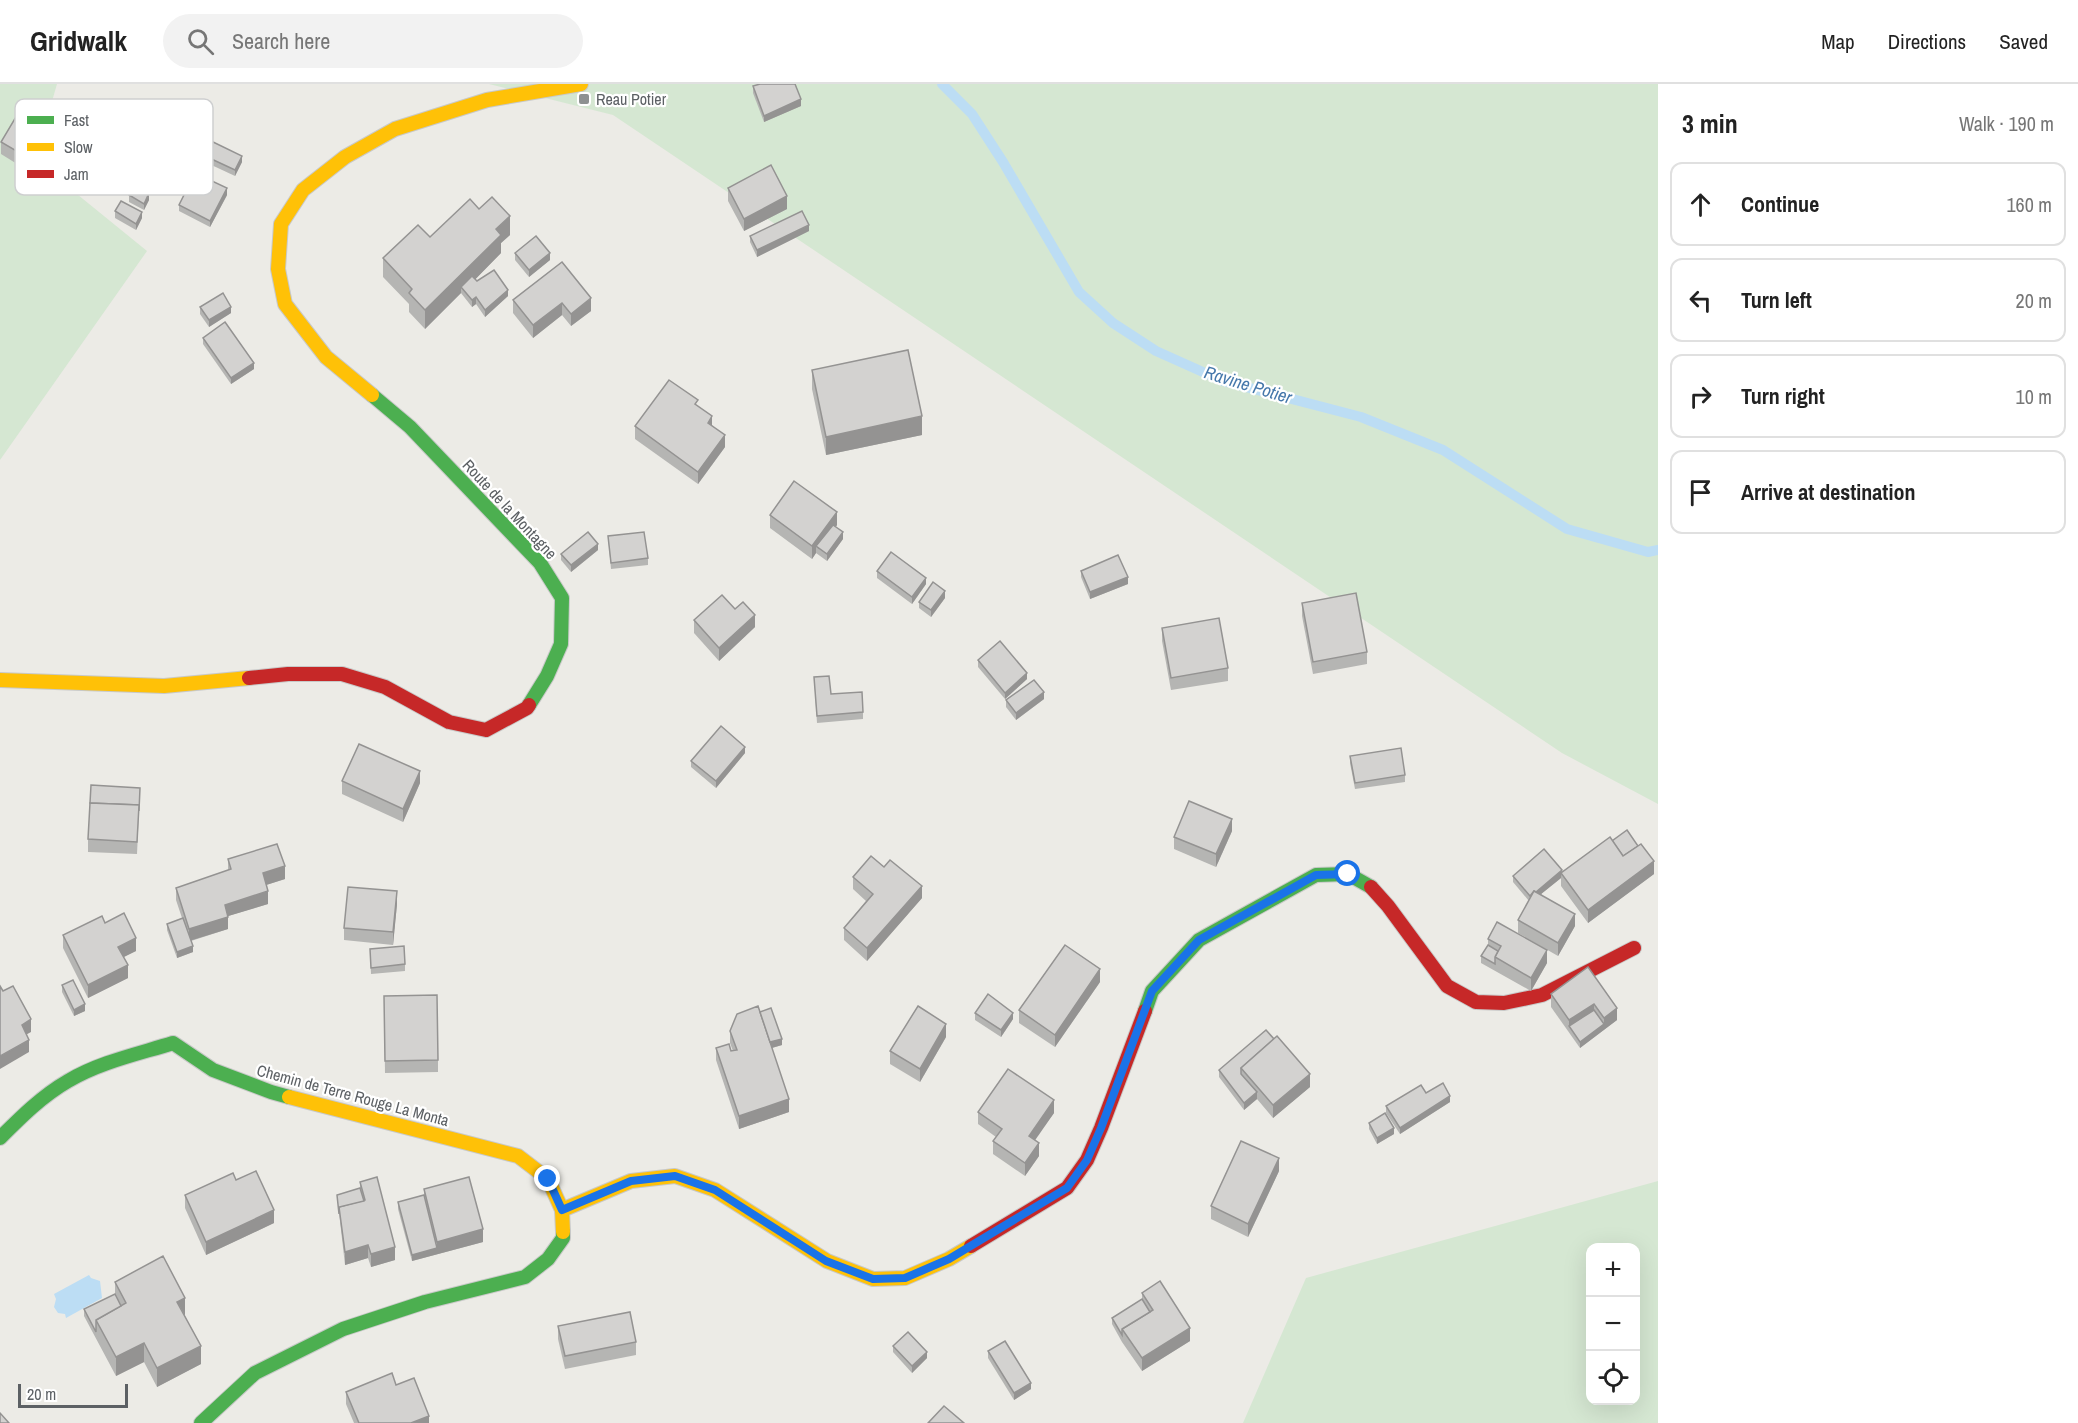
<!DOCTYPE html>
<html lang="en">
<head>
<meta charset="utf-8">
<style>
  :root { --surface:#fff; --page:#f2f2f2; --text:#222; --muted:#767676; --line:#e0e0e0 }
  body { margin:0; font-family:"Archivo Narrow",sans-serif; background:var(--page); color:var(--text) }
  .controls { position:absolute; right:18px; bottom:18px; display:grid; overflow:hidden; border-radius:12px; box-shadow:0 6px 24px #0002 }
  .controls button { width:54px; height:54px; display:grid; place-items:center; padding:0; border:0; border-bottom:2px solid var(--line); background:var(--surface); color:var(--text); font:30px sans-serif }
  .scale { position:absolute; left:18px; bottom:15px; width:110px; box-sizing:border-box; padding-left:6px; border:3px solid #5c6064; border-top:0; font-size:16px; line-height:21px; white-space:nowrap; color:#5c6064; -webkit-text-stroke:4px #fff; paint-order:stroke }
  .stop { position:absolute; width:18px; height:18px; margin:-14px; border:4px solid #1a73e8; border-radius:50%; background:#fff }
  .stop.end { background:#1a73e8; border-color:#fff; box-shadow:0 2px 6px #0008 }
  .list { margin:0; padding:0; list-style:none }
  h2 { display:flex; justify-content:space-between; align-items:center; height:78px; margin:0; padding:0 24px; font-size:26px }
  h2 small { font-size:20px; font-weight:400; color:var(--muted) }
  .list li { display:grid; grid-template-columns:39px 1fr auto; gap:18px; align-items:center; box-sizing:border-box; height:84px; margin:0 12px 12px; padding:0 12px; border:2px solid var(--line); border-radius:12px }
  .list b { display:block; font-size:22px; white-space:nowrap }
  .list em { font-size:20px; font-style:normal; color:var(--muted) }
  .icon { flex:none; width:33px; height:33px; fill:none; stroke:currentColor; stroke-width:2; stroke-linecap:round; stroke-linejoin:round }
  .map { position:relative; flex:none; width:1658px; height:1339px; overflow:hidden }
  header { display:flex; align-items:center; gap:36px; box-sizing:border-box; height:84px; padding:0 30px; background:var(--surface); border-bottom:2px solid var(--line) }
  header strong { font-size:28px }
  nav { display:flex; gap:33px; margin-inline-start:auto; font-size:21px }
  .search { width:420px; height:54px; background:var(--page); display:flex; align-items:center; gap:15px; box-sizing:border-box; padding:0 21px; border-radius:33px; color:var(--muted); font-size:22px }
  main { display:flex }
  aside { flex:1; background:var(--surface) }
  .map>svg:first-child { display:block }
</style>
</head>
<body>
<header>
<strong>Gridwalk</strong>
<div class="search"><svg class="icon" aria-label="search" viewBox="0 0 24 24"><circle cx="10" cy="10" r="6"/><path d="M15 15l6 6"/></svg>Search here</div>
<nav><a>Map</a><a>Directions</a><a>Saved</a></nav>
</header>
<main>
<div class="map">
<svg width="1658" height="1339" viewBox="0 0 1658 1339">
  <rect width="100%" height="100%" fill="#ecebe6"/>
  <g fill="#d5e7d2" fill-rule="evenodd">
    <path d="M0,0h57l-22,76 112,91 -147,209z"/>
    <path d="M489,0h1169v720l-96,-51 -949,-638z"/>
    <path d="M1658,1097v242h-415l63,-145zM1590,1164h46v152h-46z"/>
  </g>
  <path fill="#bcddf4" d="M89,1191l2,3 9,3 2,17 -36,20 -1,-4 -7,-1 -4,-6 2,-8 -2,-5z"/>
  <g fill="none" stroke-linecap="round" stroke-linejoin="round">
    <path stroke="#bcddf4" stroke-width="10" d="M942,0l30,30 31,48 76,130 34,31 43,28 67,30 138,36 82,33 124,79 81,23 10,-2"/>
    <g stroke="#c8c9c8" stroke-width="16">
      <g id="fast">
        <path d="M372,311l38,32 130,136 22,35 -1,46 -14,32 -18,29"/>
        <path d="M1145,927l7,-20 47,-51 117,-65 32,-1 23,13"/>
        <path d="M0,1054c21,-21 42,-42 68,-57 32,-19 70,-27 105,-38l40,27 58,22 18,5"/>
        <path d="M201,1339l54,-50 88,-44 82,-27 100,-25 23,-18 15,-21v-6"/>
      </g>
    </g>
    <g stroke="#c8c9c8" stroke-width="16">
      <g id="slow">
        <path d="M372,311l-46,-38 -41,-53 -7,-35 3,-45 22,-34 42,-33 50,-28 92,-29 94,-16"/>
        <path d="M0,596l164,6 85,-8"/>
        <path d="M289,1013l229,59 30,23 14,31 1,22"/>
        <path d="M562,1126l69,-29 44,-5 40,14 112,71 46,18 32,-1 44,-19 22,-13"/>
      </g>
    </g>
    <g stroke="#c8c9c8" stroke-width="16">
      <g id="jam">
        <path d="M249,594l39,-4h54l43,13 64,35 37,8 41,-22 2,-3"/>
        <path d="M1371,803l17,19 59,80 29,16 28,1 38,-8 92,-47"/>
        <path d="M971,1162l96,-58 20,-28 14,-32 44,-117"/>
      </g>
    </g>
    <use href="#fast" stroke="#4caf50" stroke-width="14"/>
    <use href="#slow" stroke="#ffc107" stroke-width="14"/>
    <use href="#jam" stroke="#c62828" stroke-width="14"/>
  </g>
  <g fill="#b5b5b3">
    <path d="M753,2l48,20 -37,16 -11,-29z"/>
    <path d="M55,46l-25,42 -29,-18v-12z"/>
    <path d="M145,58l-18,40 -29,-13v-6z"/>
    <path d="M205,72l37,6 -7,14 -30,-14z"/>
    <path d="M728,104l59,21 -43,22 -16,-30z"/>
    <path d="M129,111l20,5 -5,10 -15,-8z"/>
    <path d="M227,111l-17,32 -31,-16v-6z"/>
    <path d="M479,125l31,26 -9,8v10l-26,26 2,2 31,15 -23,21 -9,-13 -4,3 -11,-14 -36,36 -16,-17v-8l-26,-27v-19l47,-21z"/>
    <path d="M115,127l27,7 -6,12 -21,-12z"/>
    <path d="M809,147l-52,26 -7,-15v-6z"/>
    <path d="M515,169l35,7 -21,17 -14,-17z"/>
    <path d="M562,178l29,49 -20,15 -9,-11 -29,23 -20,-25v-13z"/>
    <path d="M200,223l31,6 -22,14 -9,-13z"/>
    <path d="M203,254l51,31 -23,15 -28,-40z"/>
    <path d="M812,286l110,65 -96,20 -14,-66z"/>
    <path d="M712,341l13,22 -27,37 -63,-45v-13z"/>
    <path d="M770,431l67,10 -1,2 7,12 -16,22 -11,-8 -4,6 -42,-31z"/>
    <path d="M608,452l40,22v7l-37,4z"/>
    <path d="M598,466l-27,22 -10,-12v-6z"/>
    <path d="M877,487l49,13 -14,20 -35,-26z"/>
    <path d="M1081,487l47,13 -38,15 -9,-22z"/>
    <path d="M945,514l-14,19 -12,-9v-6z"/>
    <path d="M1302,519l65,49v12l-54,10 -11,-58z"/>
    <path d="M735,525l20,18 -36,34 -25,-28v-13z"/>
    <path d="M1162,544l66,40v13l-57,9 -9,-49z"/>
    <path d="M978,576l49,19 -22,20 -27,-32z"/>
    <path d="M814,593l17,17 32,18v7l-46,4z"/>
    <path d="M1044,615l-28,21 -10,-13v-7z"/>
    <path d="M745,669l-29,35 -25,-21v-6z"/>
    <path d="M1350,672l55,19v7l-50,7 -5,-26z"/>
    <path d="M342,697l78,2 -17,39 -61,-28z"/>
    <path d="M140,704l-3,66 -49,-2v-13z"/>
    <path d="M1232,747l-16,36 -42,-18v-12z"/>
    <path d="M1612,757l42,33 -66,49 -27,-37v-8l-20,16 34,32 -17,30 -40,-23v-13l11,-19 -16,-19v-6l49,-4z"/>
    <path d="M228,775l57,20 -19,6 2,19 -40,12v13l-37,12 2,11 -16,6 -10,-28v-6l15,-6 -6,-18v-12l52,-18z"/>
    <path d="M884,783l38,31 -55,63 -23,-21v-12l22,-27 -13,-12v-12z"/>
    <path d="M397,820l-4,41 -49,-5v-12z"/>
    <path d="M105,839l31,28 -13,6 5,21 -40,20 -25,-50v-13z"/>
    <path d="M1488,855l59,24 -16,28 -50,-28v-7l7,-11z"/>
    <path d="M370,865l35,15v7l-34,3z"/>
    <path d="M1588,883l29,53 -37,28 -29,-41v-13z"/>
    <path d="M1100,898l-45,65 -36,-24v-13z"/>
    <path d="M62,901l23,26 -11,5 -12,-24z"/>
    <path d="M384,912l54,64v12l-53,1z"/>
    <path d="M760,928l22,33 -10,3 17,64 -50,17 -23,-69v-12l15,3h2l-3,-8v-12z"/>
    <path d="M975,929l38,6 -12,18 -26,-17z"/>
    <path d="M946,953l-26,45 -30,-18v-13z"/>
    <path d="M1274,955l36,48 -37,31 -16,-19 -13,11 -25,-33v-7z"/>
    <path d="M1426,1009l24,9 -50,32 -14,-21v-7z"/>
    <path d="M978,1028l76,1 -20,27 5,16 -14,20 -32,-22v-13l3,-4 -18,-13z"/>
    <path d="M1369,1039l25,11 -17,10 -8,-15z"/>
    <path d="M1279,1087l-31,66 -37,-18v-13z"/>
    <path d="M236,1096l38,43 -68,32 -21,-47v-13z"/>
    <path d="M360,1098l35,78 -24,7 -3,-9 -23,7 -8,-70 23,-7z"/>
    <path d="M424,1105l59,53 -71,19 -14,-52v-7l26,-6z"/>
    <path d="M115,1198l70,34 16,48 -44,23 -13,-25 -28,14 -32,-60v-7l31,-15z"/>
    <path d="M1142,1209l48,48 -48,30 -20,-29 -10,-18v-6l30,-19z"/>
    <path d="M558,1242l78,16v13l-71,14 -7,-30z"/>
    <path d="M893,1262l34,12 -15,15 -19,-21z"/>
    <path d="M988,1267l43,38 -17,11 -26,-42z"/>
    <path d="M396,1301l33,38h-75l-8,-19v-12z"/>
  </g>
  <g fill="#949392">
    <path d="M801,15v7l-37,16v-6z"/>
    <path d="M55,33v13l-25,42v-13z"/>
    <path d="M145,51v7l-18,40v-7z"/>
    <path d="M242,72v6l-7,14v-6z"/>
    <path d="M227,104v7l-17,32v-6z"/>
    <path d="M149,109v7l-5,10v-6z"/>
    <path d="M787,112v13l-43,22v-12z"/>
    <path d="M142,128v6l-6,12v-6z"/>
    <path d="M510,132v19l-9,8v10l-37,38 -3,-4v6l-36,36v-19l71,-81z"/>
    <path d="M809,141v6l-52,26v-7z"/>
    <path d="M550,169v7l-21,17v-7z"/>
    <path d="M508,206v6l-23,21v-7z"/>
    <path d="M476,213v7l-4,3v-7z"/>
    <path d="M591,214v13l-20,15v-12z"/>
    <path d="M562,219v12l-29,23v-13z"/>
    <path d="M231,223v6l-22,14v-7z"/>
    <path d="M254,279v6l-23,15v-6z"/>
    <path d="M712,332v13l-4,-6z"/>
    <path d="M922,332v19l-96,20v-18z"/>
    <path d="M725,351v12l-27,37v-12z"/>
    <path d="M837,428v13l-18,24 -3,-3v7l-4,6v-13z"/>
    <path d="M843,448v7l-16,22v-7z"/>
    <path d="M598,460v6l-27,22v-7z"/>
    <path d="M1128,493v7l-38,15v-7z"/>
    <path d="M926,494v6l-14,20v-7z"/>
    <path d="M945,507v7l-14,19v-7z"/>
    <path d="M755,531v12l-36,34v-13z"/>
    <path d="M1027,589v6l-22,20v-6z"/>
    <path d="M1044,608v7l-28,21v-7z"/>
    <path d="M745,663v6l-29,35v-7z"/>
    <path d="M420,687v12l-17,39v-13z"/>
    <path d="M1232,735v12l-16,36v-13z"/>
    <path d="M1654,777v13l-66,49v-13z"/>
    <path d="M285,782v13l-22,7v-13z"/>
    <path d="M1562,786l-1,8 -31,25v-7z"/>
    <path d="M922,802v12l-55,63v-13z"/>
    <path d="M268,807v13l-43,13v-12z"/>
    <path d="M397,807v13l-4,41v-13z"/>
    <path d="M1575,830v12l-17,30v-13z"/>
    <path d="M228,833v12l-39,12v-12z"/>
    <path d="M136,854v13l-18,9v-13z"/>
    <path d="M193,862v6l-16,6v-6z"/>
    <path d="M1547,866v13l-16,28v-13z"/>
    <path d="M128,881v13l-40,20v-13z"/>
    <path d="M1100,885v13l-45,65v-12z"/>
    <path d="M85,920v7l-11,5v-6z"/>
    <path d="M1594,920v13l-25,9v-6z"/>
    <path d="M1617,924v12l-37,28v-6l24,-18v-6z"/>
    <path d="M1013,929v6l-12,18v-7z"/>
    <path d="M31,935v13l-9,5v-12z"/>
    <path d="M946,940v13l-26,45v-13z"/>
    <path d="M782,955v6l-14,4v-6z"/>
    <path d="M29,956v12l-29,17v-13z"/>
    <path d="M1310,990v13l-37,31v-13z"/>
    <path d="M1257,1008v7l-13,11v-7z"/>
    <path d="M1450,1012v6l-50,32v-6z"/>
    <path d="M789,1015v13l-50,17v-13z"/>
    <path d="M1054,1016v13l-25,36v-13z"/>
    <path d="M1394,1044v6l-17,10v-6z"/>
    <path d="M1039,1059v13l-14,20v-13z"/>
    <path d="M1279,1074v13l-31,66v-13z"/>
    <path d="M274,1126v13l-68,32v-13z"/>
    <path d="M483,1145v13l-71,19v-6l25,-7v-6z"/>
    <path d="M368,1161v13l-23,7v-13z"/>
    <path d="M395,1163v13l-24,7v-13z"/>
    <path d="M185,1214v18l-8,-14z"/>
    <path d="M1190,1244v13l-48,30v-13z"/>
    <path d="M144,1259v19l-28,14v-19z"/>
    <path d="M201,1262v18l-44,23v-19z"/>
    <path d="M927,1268v6l-15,15v-7z"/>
    <path d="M1031,1299v6l-17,11v-7z"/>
    <path d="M429,1332v7h-18z"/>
  </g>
  <g fill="#d3d2d0" stroke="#949392" stroke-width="1.5">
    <path d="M760,0h35l6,15 -37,17 -11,-30z"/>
    <path d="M26,16l29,17 -25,42 -29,-17z"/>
    <path d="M211,57l31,15 -7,14 -30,-14z"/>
    <path d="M771,81l16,31 -43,23 -16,-31z"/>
    <path d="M195,89l32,15 -17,33 -31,-16z"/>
    <path d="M134,101l15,8 -5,11 -15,-9z"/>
    <path d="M492,113l18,19 -14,13 5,6 -76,75 -16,-17 3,-4 -29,-31 35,-33 12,12 40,-38 9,10z"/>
    <path d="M121,117l21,11 -6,12 -21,-13z"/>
    <path d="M802,127l7,14 -52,25 -7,-14z"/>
    <path d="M536,152l14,17 -21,17 -14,-17z"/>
    <path d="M562,178l29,36 -20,16 -9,-11 -29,22 -20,-25z"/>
    <path d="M494,186l14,20 -23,20 -9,-13 -4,3 -11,-13 11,-11 5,5z"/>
    <path d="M223,209l8,14 -22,13 -9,-13z"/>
    <path d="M225,238l29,41 -23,15 -28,-40z"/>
    <path d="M908,266l14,66 -96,21 -14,-67z"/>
    <path d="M669,296l29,20 -3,4 17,12 -4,7 17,12 -27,37 -63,-46z"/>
    <path d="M794,397l43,31 -25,34 -42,-31z"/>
    <path d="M833,441l10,7 -16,22 -11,-8z"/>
    <path d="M588,448l10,12 -27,21 -10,-11z"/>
    <path d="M644,448l4,26 -37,5 -3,-27z"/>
    <path d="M891,468l35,26 -14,19 -35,-26z"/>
    <path d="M1118,471l10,22 -38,15 -9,-21z"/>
    <path d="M933,498l12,9 -14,19 -12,-8z"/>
    <path d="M1356,509l11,59 -54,10 -11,-59z"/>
    <path d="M722,511l13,14 8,-7 12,13 -36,33 -25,-28z"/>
    <path d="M1219,534l9,50 -57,10 -9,-50z"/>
    <path d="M1000,557l27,32 -22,20 -27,-33z"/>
    <path d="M829,592l2,18 31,-2 1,20 -46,4 -3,-39z"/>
    <path d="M1034,596l10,12 -28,21 -10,-13z"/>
    <path d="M721,642l24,21 -29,34 -25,-20z"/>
    <path d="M359,660l61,27 -17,38 -61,-28z"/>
    <path d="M1401,664l4,27 -50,8 -5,-27z"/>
    <path d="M91,701l49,3 -1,23v-6l-49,-2z"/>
    <path d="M1189,717l43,18 -16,35 -42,-17z"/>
    <path d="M90,719l49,2 -2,37 -49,-3z"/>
    <path d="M1627,746l11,16 -15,10 -11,-15z"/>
    <path d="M1610,753l13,19 18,-12 13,17 -66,49 -27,-37z"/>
    <path d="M277,760l8,22 -22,7 5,18 -43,14 3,12 -39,12 -13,-41 55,-19 -3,-10z"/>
    <path d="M1544,765l18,21 -26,22 -2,-1 -4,5 -17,-20z"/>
    <path d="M871,772l13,11 6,-7 32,26 -55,62 -23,-20 29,-34 -20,-17z"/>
    <path d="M348,803l49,4 -4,41 -49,-4z"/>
    <path d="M1534,807l41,23 -17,29 -40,-23z"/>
    <path d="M124,829l12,25 -18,9 10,18 -40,20 -25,-50 39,-19 3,7z"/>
    <path d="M183,834l10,28 -16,6 -10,-28z"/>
    <path d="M1497,838l50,28 -16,28 -36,-21 6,-11 -13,-7z"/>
    <path d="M1065,861l35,24 -45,66 -36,-25z"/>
    <path d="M1488,861l10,6 -3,6v7l-14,-8z"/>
    <path d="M404,862l1,18 -34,4 -1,-19z"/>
    <path d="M1588,883l29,41 -13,10 -10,-14 -25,16 -18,-26z"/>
    <path d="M73,896l12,24 -11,6 -12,-25z"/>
    <path d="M0,902l3,5 10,-5 18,33 -9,6 7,15 -29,16z"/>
    <path d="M988,910l25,19 -12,17 -26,-17z"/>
    <path d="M437,911l1,65 -53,1 -1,-65z"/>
    <path d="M758,922l31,93 -50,17 -23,-68 13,-4 2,7 6,-1 -7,-19 7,-17z"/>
    <path d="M918,922l28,18 -26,45 -30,-18z"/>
    <path d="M771,924l11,31 -12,3 -10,-30z"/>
    <path d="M1594,926l10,14 -24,18 -11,-16z"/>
    <path d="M1266,946l8,9 -33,29v6l16,18 -13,11 -25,-33z"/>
    <path d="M1277,952l33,38 -37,31 -32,-37z"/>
    <path d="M1008,985l46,31 -25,36 10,7 -14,20 -32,-22 9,-12 -24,-17z"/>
    <path d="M1443,999l7,13 -50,32 -14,-22 35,-21 5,8z"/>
    <path d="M1385,1029l9,15 -17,10 -8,-15z"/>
    <path d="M1241,1057l38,17 -31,66 -37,-18z"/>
    <path d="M256,1087l18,39 -68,32 -21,-47 48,-22 3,7z"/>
    <path d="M377,1093l18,70 -24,7 -3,-9 -23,7 -6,-45 26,-7 -5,-18z"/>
    <path d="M469,1093l14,52 -46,13 -13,-53z"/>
    <path d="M360,1104l4,13 -25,6v7l-2,-19z"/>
    <path d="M424,1111l13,53 -25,7 -14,-53z"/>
    <path d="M163,1172l22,42 -8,4 24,44 -44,22 -13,-25 -28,14 -20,-37 30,-17 -11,-21z"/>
    <path d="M1160,1197l30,47 -48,30 -20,-29 31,-19 -11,-17z"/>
    <path d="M115,1210l6,12 -25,14v12l-12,-23z"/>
    <path d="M1142,1215l8,13 -28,17v6l-10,-17z"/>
    <path d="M630,1228l6,30 -71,14 -7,-30z"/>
    <path d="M908,1248l19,20 -15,14 -19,-20z"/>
    <path d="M1005,1257l26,42 -17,10 -26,-42z"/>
    <path d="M392,1289l4,12 18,-7 15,38 -18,7h-52l-13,-31z"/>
    <path d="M944,1322l20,17h-36z"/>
    <path d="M0,1329l9,10h-9z"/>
  </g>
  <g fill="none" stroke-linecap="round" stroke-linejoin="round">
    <path stroke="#1a73e8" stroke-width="8" d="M548,1095l14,31 69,-29 44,-5 40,14 111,71 47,18 32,-1 44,-19 118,-71 20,-28 14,-32 51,-137 47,-51 117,-65 32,-1"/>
  </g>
  <rect fill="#8e9192" stroke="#fff" stroke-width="2" x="578" y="9" width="12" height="12" rx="3"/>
  <g text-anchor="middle" stroke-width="4.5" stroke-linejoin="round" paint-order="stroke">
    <g font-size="16" fill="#5c6064" stroke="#fff" text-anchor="start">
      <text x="596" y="21">Reau Potier</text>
    </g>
    <g font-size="16" fill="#5c6064" stroke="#fff">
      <text transform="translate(510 425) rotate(47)" y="6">Route de la Montagne</text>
      <text transform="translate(353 1011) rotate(15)" y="6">Chemin de Terre Rouge La Monta</text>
    </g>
    <g font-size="18" font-style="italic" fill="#4678ab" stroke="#fff">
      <text transform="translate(1248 301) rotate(17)" y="6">Ravine Potier</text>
    </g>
  </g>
  <rect x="15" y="15" width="198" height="96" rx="9" fill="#fff" stroke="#cecfd0" stroke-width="1.5"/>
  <rect x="27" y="32" width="27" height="8" fill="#4caf50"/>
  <rect x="27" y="59" width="27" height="8" fill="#ffc107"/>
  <rect x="27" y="86" width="27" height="8" fill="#c62828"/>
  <g font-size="16" fill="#5c6064">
    <text x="64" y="42">Fast</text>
    <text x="64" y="69">Slow</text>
    <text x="64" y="96">Jam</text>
  </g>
</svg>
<div class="controls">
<button>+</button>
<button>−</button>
<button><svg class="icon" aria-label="locate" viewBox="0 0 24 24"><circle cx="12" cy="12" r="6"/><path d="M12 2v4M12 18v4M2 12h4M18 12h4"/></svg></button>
</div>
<div class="scale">20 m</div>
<div class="stop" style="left:1348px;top:790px"></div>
<div class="stop end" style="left:548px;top:1095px"></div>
</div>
<aside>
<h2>3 min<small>Walk · 190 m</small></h2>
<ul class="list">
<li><svg class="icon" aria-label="ahead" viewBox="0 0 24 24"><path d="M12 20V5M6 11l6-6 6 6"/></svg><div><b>Continue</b></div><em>160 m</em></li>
<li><svg class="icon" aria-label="left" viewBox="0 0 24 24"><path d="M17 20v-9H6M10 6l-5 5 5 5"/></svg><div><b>Turn left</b></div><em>20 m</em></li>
<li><svg class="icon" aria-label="right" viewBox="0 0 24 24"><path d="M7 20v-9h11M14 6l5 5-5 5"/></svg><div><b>Turn right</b></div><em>10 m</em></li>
<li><svg class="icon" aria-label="arrive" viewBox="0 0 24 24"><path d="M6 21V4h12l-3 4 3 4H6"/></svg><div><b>Arrive at destination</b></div></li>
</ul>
</aside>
</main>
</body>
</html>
